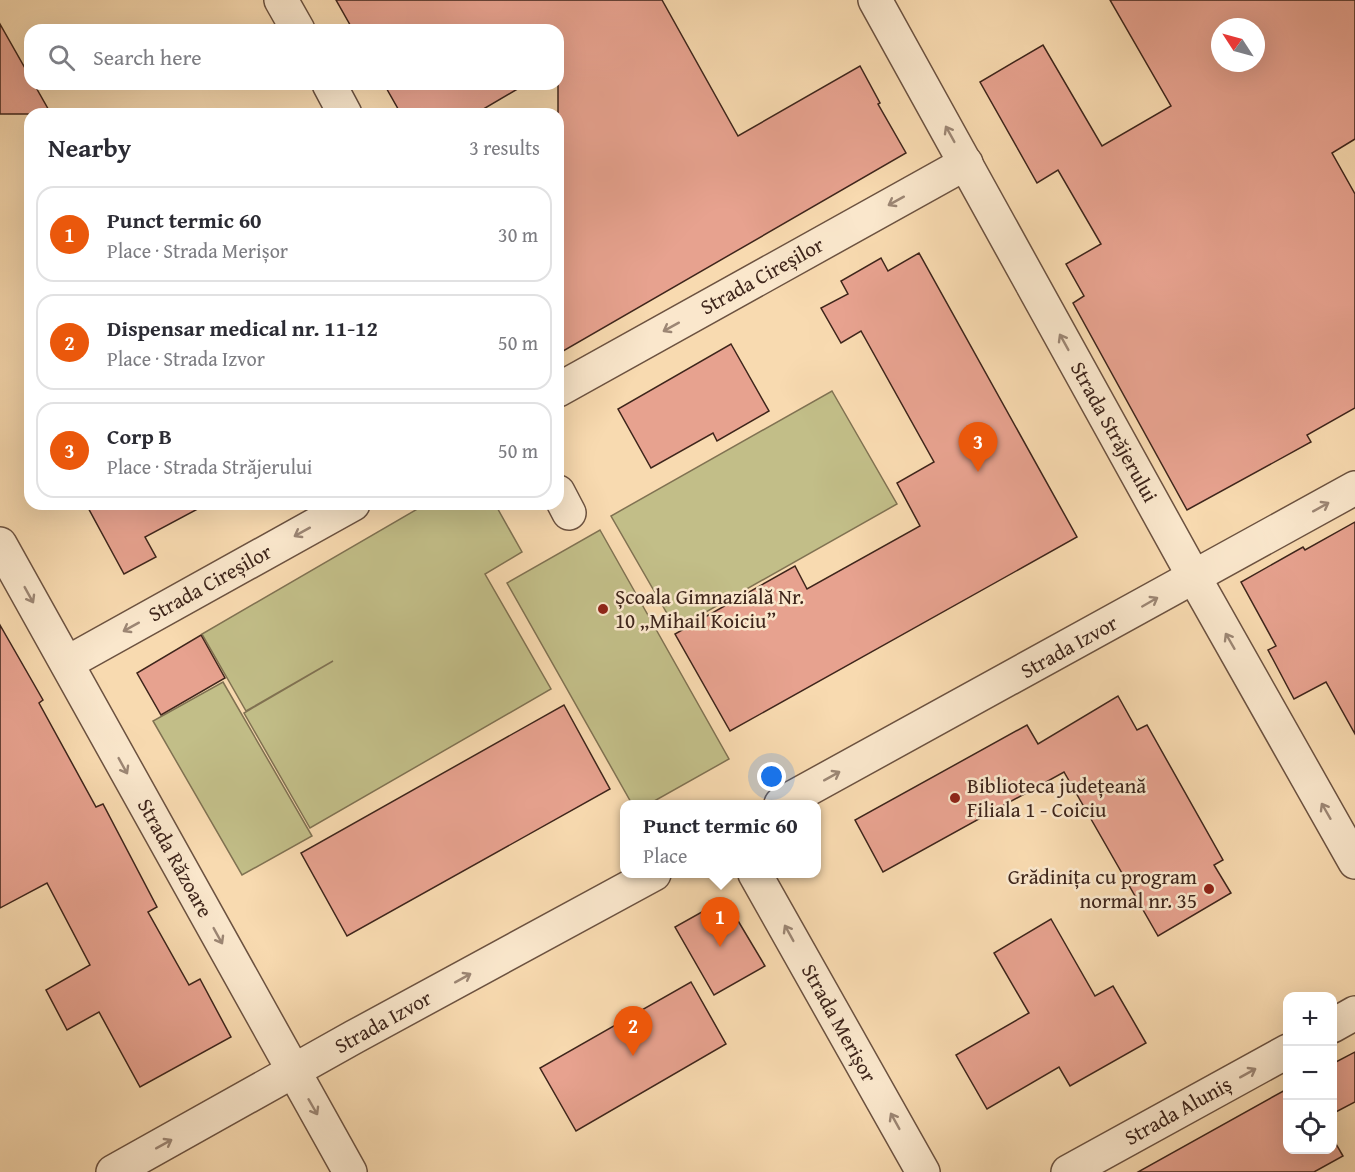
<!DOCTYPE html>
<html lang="en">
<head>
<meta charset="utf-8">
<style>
  :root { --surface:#fff; --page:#f2f2f3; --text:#2b2b33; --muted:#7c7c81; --line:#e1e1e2; --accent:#ea580c }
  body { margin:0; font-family:"Gentium Book Plus",serif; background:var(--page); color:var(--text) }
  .controls { position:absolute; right:18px; bottom:18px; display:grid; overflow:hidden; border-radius:12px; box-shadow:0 6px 24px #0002 }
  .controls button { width:54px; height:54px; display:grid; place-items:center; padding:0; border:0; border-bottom:2px solid var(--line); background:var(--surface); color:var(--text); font:30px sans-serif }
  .compass { position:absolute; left:1211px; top:18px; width:54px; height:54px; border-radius:50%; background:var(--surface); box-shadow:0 6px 24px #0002; rotate:306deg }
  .you { position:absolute; left:772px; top:777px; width:21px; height:21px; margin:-15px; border:4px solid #fff; border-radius:50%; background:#1a73e8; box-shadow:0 0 0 9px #1a73e833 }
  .badge { display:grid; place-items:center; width:39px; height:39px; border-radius:50%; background:var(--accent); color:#fff; font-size:20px; font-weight:700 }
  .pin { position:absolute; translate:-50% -50px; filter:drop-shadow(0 2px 3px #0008) }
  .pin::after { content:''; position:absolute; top:32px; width:21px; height:18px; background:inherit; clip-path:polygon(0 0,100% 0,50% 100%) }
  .popup { position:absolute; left:620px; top:800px; width:201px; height:78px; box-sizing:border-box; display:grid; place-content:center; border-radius:12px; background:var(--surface); filter:drop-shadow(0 2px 4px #0005); font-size:20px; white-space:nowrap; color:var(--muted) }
  .popup b { font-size:22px; color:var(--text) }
  .popup::after { content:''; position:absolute; left:50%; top:100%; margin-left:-12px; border:12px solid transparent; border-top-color:var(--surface) }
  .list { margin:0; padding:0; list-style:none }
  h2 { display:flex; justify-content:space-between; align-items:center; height:78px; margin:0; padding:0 24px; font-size:26px }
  h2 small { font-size:20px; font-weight:400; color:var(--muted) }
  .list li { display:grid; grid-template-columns:39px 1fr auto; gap:18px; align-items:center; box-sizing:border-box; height:96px; margin:0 12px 12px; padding:0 12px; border:2px solid var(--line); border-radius:18px }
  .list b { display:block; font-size:22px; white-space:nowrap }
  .list p { margin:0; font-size:20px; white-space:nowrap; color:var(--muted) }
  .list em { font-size:20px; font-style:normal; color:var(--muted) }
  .icon { flex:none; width:33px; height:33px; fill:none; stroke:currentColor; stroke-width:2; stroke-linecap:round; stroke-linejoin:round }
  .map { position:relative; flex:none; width:1355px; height:1172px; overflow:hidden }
  .search { position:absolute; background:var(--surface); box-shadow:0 6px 24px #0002; left:24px; top:24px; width:540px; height:66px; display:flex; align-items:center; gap:15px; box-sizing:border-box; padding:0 21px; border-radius:18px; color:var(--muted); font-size:22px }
  .panel { position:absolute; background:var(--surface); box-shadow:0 6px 24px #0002; left:24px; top:108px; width:540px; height:402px; border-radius:18px }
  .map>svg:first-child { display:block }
</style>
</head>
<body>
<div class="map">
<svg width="1355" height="1172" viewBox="0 0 1355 1172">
  <rect width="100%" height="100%" fill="#f8dab0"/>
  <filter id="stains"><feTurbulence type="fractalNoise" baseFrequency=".00333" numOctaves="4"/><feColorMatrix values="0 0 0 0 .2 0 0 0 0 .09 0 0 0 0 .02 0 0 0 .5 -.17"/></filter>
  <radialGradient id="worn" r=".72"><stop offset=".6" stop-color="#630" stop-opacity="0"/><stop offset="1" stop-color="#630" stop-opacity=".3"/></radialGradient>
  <g fill="#c2be88" stroke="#807252" stroke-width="1.5">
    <path d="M832,391l65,113 -221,125 -65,-113z"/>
    <path d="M426,504h69l27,48 -37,22 66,115 -241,139 -66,-115 89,-52 -87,50 -44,-77z"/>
    <path d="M600,530l129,229 -80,45h-17l-125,-221z"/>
    <path d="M223,682l89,154 -70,39 -89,-154z"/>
  </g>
  <g fill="#e7a28f" stroke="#3e251b" stroke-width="1.5" fill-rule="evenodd">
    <path d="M336,0h326l76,136 122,-70 20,37 -2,1 28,49 -348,201v-324h-205z"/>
    <path d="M1110,0h245v139l-23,14 23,41v214l-48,27 4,7 -124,68 -114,-207 11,-7 -18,-32 35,-20 -43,-74 -21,13 -57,-101 63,-37 59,101 69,-40zM1220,27h36v36h-36z"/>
    <path d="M0,24l30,53v7h4l17,30h-51z"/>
    <path d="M384,84h142l-51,30h-74z"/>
    <path d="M919,253l158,284 -347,194 -55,-97 120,-68 12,23 113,-63 -23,-43 37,-21 -73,-131 -20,12 -20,-35 27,-14 -7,-13 40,-23 7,13z"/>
    <path d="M731,344l38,67 -52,30 -4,-8 -62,35 -33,-59z"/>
    <path d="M86,504h121l-62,33 11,20 -32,17z"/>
    <path d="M1355,522v212l-29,-52 -32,17 -26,-49 8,-4 -35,-64 62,-35 2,3z"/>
    <path d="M0,625l43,75 -4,3 57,104 7,-3 54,103 -9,5 41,73 11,-6 31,58 -91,50 -41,-75 -32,18 -21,-40 44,-25 -43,-82 -47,25z"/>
    <path d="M201,635l24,43 -64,37 -24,-42z"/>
    <path d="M1118,696l19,34 10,-5 76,135 -9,5 17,28 -73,43 -94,-164 -181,100 -28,-52 172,-95 11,19z"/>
    <path d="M564,705l46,84 -263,147 -46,-83z"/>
    <path d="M725,899l40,67 -51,29 -39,-68z"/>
    <path d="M1051,919l44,77 18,-10 33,57 -76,43 -11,-19 -72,42 -31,-54 73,-42 -35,-60z"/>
    <path d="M691,982l35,62 -150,87 -36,-63z"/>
    <path d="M1355,1052v50l-23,12v-50z"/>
    <path d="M1287,1089v60h45v-12l11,19 -29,16h-176z"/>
  </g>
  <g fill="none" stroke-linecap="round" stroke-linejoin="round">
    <g stroke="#6c5240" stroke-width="36">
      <g id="minor">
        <path d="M281,0l17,30"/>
        <path d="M875,0l319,577 161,285"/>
        <path d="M329,84l16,30"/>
        <path d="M558,390l408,-227"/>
        <path d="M558,492l11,21"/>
        <path d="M0,544l350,628"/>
        <path d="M67,663l286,-159"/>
        <path d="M781,804l574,-316"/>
        <path d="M755,874l168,298"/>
        <path d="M1332,1026l23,-13"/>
        <path d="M113,1172l241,-135 300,-163"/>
        <path d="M1068,1172l220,-121"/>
      </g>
    </g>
    <use href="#minor" stroke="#fae7cc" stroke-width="33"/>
  </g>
  <defs><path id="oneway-shaft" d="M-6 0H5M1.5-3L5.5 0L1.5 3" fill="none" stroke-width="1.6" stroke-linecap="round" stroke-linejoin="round" transform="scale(1.5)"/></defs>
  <g stroke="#9c8674">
    <use href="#oneway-shaft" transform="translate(950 134) rotate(-119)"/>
    <use href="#oneway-shaft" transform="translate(896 201) rotate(151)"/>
    <use href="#oneway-shaft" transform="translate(671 327) rotate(151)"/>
    <use href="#oneway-shaft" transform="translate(1064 342) rotate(-119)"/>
    <use href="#oneway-shaft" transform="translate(1321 507) rotate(-29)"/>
    <use href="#oneway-shaft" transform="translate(302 532) rotate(151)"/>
    <use href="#oneway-shaft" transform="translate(29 595) rotate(61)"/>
    <use href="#oneway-shaft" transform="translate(1150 602) rotate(-30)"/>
    <use href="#oneway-shaft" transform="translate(131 627) rotate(151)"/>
    <use href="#oneway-shaft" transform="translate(1230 641) rotate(-120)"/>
    <use href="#oneway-shaft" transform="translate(123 766) rotate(61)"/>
    <use href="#oneway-shaft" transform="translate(832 776) rotate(-29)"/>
    <use href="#oneway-shaft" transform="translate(1326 811) rotate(-120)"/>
    <use href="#oneway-shaft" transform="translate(789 933) rotate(-119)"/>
    <use href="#oneway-shaft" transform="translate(218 936) rotate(61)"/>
    <use href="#oneway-shaft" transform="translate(463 978) rotate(-29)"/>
    <use href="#oneway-shaft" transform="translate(1248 1073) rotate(-29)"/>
    <use href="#oneway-shaft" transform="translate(313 1107) rotate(60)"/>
    <use href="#oneway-shaft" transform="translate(895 1121) rotate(-119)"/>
    <use href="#oneway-shaft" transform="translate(164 1144) rotate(-29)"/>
  </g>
  <g fill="#8f2418" stroke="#fae7cc" stroke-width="2">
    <circle cx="603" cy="609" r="6"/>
    <circle cx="955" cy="798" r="6"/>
    <circle cx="1209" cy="889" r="6"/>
  </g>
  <g text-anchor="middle" stroke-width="5" stroke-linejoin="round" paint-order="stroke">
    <g font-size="21" fill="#3e251b" stroke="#fae7cc">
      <text transform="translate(762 276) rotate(-29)" y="7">Strada Cireșilor</text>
      <text transform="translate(1114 432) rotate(61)" y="7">Strada Străjerului</text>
      <text transform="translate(210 583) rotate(-29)" y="7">Strada Cireșilor</text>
      <text transform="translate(1069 647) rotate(-29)" y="7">Strada Izvor</text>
      <text transform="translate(175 858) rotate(61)" y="7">Strada Răzoare</text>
      <text transform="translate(383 1022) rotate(-29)" y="7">Strada Izvor</text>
      <text transform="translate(839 1023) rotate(61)" y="7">Strada Merișor</text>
      <text transform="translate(1178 1111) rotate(-29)" y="7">Strada Aluniș</text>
    </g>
    <g font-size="21" fill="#3e251b" stroke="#fae7cc" text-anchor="start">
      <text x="615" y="604">Școala Gimnazială Nr.<tspan x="615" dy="24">10 „Mihail Koiciu”</tspan></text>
      <text x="967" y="793">Biblioteca județeană<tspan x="967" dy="24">Filiala 1 - Coiciu</tspan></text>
      <text x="1197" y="884" text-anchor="end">Grădinița cu program<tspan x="1197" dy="24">normal nr. 35</tspan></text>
    </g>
  </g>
  <rect width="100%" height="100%" filter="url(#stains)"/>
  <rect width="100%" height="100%" fill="url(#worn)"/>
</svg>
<div class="controls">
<button>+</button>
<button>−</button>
<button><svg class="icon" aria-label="locate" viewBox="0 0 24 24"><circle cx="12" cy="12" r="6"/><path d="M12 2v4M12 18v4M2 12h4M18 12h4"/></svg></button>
</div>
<svg class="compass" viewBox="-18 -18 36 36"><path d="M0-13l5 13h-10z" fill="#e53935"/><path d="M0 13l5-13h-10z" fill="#7c7c81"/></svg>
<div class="you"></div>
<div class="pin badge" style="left:720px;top:947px">1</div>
<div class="popup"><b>Punct termic 60</b>Place</div>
<div class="pin badge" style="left:633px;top:1056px">2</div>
<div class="pin badge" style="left:978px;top:472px">3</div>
<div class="search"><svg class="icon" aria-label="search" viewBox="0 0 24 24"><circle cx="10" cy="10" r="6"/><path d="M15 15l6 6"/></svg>Search here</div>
<section class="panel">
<h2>Nearby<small>3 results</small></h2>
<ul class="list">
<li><span class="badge">1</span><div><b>Punct termic 60</b><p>Place · Strada Merișor</p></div><em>30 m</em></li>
<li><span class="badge">2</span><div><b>Dispensar medical nr. 11-12</b><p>Place · Strada Izvor</p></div><em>50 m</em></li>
<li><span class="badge">3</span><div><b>Corp B</b><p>Place · Strada Străjerului</p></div><em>50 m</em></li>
</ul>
</section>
</div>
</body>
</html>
